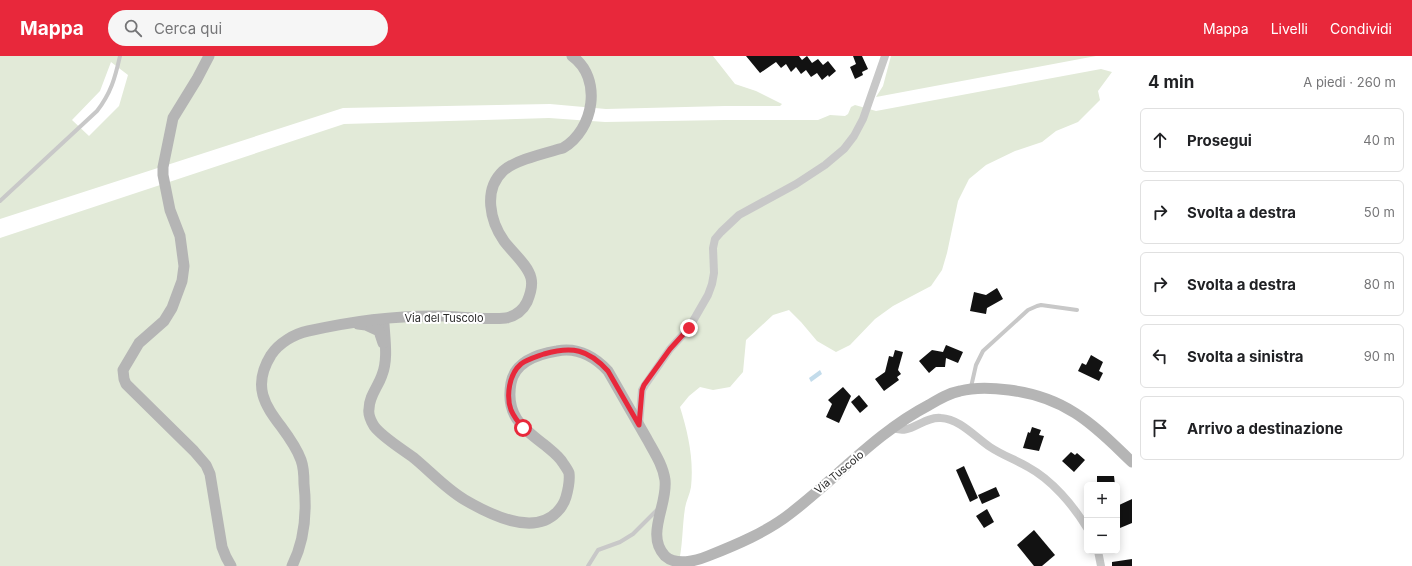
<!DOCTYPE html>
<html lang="it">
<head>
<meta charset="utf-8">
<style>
  :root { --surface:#fff; --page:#f6f6f6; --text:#202124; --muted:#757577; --line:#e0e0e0; --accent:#e8283b }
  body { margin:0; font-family:Inter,sans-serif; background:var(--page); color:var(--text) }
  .controls { position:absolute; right:12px; bottom:12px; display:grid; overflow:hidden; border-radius:6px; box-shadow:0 2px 10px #0003 }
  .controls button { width:36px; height:36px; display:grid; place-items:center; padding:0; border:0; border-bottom:1px solid var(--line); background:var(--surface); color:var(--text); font:20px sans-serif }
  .stop { position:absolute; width:12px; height:12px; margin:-9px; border:3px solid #e8283b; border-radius:50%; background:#fff }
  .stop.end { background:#e8283b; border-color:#fff; box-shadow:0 1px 4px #0008 }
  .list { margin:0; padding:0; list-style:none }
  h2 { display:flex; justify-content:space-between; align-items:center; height:52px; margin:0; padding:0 16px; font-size:17px }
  h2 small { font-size:13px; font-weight:400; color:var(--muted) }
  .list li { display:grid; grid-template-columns:26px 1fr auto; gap:12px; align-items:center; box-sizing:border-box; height:64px; margin:0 8px 8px; padding:0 8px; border:1px solid var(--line); border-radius:6px }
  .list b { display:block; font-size:15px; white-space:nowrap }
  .list em { font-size:13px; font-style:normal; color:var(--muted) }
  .icon { flex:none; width:22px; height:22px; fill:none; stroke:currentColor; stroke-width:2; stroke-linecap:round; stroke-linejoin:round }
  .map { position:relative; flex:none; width:1132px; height:510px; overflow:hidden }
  header { display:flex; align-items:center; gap:24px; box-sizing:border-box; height:56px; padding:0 20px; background:var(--accent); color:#fff }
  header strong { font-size:19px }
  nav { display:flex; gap:22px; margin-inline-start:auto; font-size:14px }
  .search { width:280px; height:36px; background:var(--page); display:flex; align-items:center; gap:10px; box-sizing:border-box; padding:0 14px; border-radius:22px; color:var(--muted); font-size:15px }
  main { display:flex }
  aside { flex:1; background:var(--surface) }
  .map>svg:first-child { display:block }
</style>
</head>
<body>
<header>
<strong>Mappa</strong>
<div class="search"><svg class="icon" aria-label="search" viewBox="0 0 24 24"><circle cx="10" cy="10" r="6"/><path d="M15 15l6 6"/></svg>Cerca qui</div>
<nav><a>Mappa</a><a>Livelli</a><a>Condividi</a></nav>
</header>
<main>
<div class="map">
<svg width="1132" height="510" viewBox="0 0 1132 510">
  <rect width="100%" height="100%" fill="#fff"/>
  <g fill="#e2ead8" fill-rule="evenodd">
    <path d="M0,0h713l22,28 21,7 26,13 -2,2h-55l-119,3 -56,-5 -207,4 -343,111zM111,6l17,13 -9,31 -30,30 -17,-16 28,-29z"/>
    <path d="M891,0h205l-220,41 7,-11z"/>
    <path d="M1101,13l11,3 -14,19 2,9 -22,22 -22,9 -14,11 -27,9 -29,14 -17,14 -11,22 -11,52 -5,17 -11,16 -38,20 -18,13 -25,26 -14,7 -19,-11 -16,-19 -12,-12 -16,5 -27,25 -3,32 -13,15 -17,3 -13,-3 -11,9 -9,11c8,26 14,52 11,80 -1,7 -5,14 -6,21 -3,19 -2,39 -7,58h-678v-328l344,-114 205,-6 56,4 120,-2h93l12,-5 15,1 3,-2 3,-7 4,-2 21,6z"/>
  </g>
  <path fill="#c3dceb" d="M820,314l2,4 -11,8 -2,-4z"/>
  <g fill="#121212">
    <path d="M746,0h53l3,4 5,-4 5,7 6,-4 5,6 5,-4 8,10 -7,6 -1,-2 -6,5 -5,-7 -6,4 -5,-7 -5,4 -5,-7 -5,5 -5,-8 -5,4 -5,-6 -16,11z"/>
    <path d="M853,0h9l6,13 -6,3 1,3 -8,4 -5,-12 6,-3z"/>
    <path d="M997,232l6,11 -16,9 -1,6 -16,-3 4,-19 12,3z"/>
    <path d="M946,289l17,7 -5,11 -12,-5 -1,9h-9l-7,6 -10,-12 13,-11 11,2z"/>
    <path d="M895,294l8,2 -5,18 3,4 -4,3 2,3 -15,11 -9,-12 10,-7 4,-16 4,1z"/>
    <path d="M1091,299l12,7 -4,9 4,2 -4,8 -21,-10 4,-8 4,2z"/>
    <path d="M843,331l8,9 -12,27 -13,-6 6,-13 -4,-4z"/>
    <path d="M859,339l9,11 -8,7 -9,-11z"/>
    <path d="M1032,371l9,3 -2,5 5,1 -5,15 -16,-3 5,-16 2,1z"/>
    <path d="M1071,396l4,3 2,-2 8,7 -11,12 -12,-11z"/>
    <path d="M964,410l14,32 -8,4 -14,-32z"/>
    <path d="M1097,420h17l1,9h-18z"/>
    <path d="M996,431l4,9 -18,8 -4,-9z"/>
    <path d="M1132,443v24l-12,5 -3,-7v-15z"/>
    <path d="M987,453l7,13 -10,6 -8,-12z"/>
    <path d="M1034,474l21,25 -13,11h-8l-17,-21z"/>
    <path d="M1132,503v7h-20v-4z"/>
  </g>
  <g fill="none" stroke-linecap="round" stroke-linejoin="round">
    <g stroke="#c8c8c8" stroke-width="4">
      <path d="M0,145l97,-90c14,-18 18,-33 23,-55"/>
      <path d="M971,331l5,-22 7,-14 45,-41 9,-4 4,-1 36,5"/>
      <path d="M588,510l10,-16 22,-8 13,-8 24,-24"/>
    </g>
    <g stroke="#c8c8c8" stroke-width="8">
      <path d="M639,369l3,-35 3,-5 25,-36 19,-21 19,-33 4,-11 2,-11 -1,-25 2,-9 6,-7 18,-17 57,-31 29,-19 19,-16 10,-13 9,-17 22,-63"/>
      <path d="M892,371c18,10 30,-11 49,-9 19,1 34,19 49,29 12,8 26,13 38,20 24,13 45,38 59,61"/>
      <path d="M1098,495l3,15"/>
    </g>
    <g stroke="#b5b5b5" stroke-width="11">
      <path d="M209,0l-12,23 -24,39 -10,49v8l7,35 10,26 4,30 -2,15 -10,27 -8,13 -25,22 -16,27 1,9 2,5 68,67 12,14 4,9 12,73 4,10 5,9"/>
      <path d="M375,264l9,4c1,17 4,36 -2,51 -4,12 -13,21 -13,34 -1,5 2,12 5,17 8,11 28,23 40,32 17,14 32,31 51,42 24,14 68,37 92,12 5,-5 7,-8 9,-15 2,-7 4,-16 3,-24 -1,-3 -4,-7 -6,-10 -4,-7 -10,-11 -17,-17 -23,-18 -41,-30 -35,-63 4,-22 27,-29 46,-32 21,-4 37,5 51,20 13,23 26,45 39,68 7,13 16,26 18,41 3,25 -20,55 0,76 11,10 31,5 43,0 28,-11 59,-24 83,-43 47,-36 86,-81 138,-108 10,-6 20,-12 31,-14 15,-4 34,-3 49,-1 24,3 46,10 66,23 21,13 39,32 57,49"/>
      <path d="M358,268l8,1 13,6 4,12"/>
      <path d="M292,510c13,-26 15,-54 12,-82 0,-8 0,-16 -3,-24 -14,-39 -59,-58 -30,-105 8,-12 23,-21 37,-24 44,-10 90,-16 135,-15 21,1 42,4 63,2 9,-2 17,-8 21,-16 3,-7 6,-16 4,-24 -3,-13 -19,-26 -27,-37 -14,-20 -21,-51 -1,-70 12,-11 43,-18 60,-23 31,-18 40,-70 9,-92"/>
    </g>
  </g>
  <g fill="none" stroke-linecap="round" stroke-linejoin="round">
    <path stroke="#e8283b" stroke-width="5" d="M523,372c-5,-6 -9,-11 -12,-18 -5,-14 -2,-36 10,-46 7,-5 15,-7 23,-10 28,-8 44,-5 64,17l31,54 3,-35 2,-5 26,-36 19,-21"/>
  </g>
  <g text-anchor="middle" stroke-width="4" stroke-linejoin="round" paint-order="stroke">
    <g font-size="11" fill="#2b2b2b" stroke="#fff">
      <text x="444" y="266">Via del Tuscolo</text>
      <text transform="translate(839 416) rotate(-40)" y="4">Via Tuscolo</text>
    </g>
  </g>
</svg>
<div class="controls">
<button>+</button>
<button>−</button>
</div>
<div class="stop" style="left:523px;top:372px"></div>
<div class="stop end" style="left:689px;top:272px"></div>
</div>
<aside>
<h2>4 min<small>A piedi · 260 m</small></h2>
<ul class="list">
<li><svg class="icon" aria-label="ahead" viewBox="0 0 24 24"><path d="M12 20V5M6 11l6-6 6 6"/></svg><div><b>Prosegui</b></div><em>40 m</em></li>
<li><svg class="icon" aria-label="right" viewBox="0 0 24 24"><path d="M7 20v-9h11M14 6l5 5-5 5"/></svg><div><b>Svolta a destra</b></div><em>50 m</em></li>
<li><svg class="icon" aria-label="right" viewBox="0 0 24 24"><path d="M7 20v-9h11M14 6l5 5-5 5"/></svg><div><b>Svolta a destra</b></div><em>80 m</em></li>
<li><svg class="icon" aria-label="left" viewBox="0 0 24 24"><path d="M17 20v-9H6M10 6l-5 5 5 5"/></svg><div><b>Svolta a sinistra</b></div><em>90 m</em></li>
<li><svg class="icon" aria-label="arrive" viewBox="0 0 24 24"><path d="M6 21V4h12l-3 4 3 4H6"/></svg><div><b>Arrivo a destinazione</b></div></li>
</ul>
</aside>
</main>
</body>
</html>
